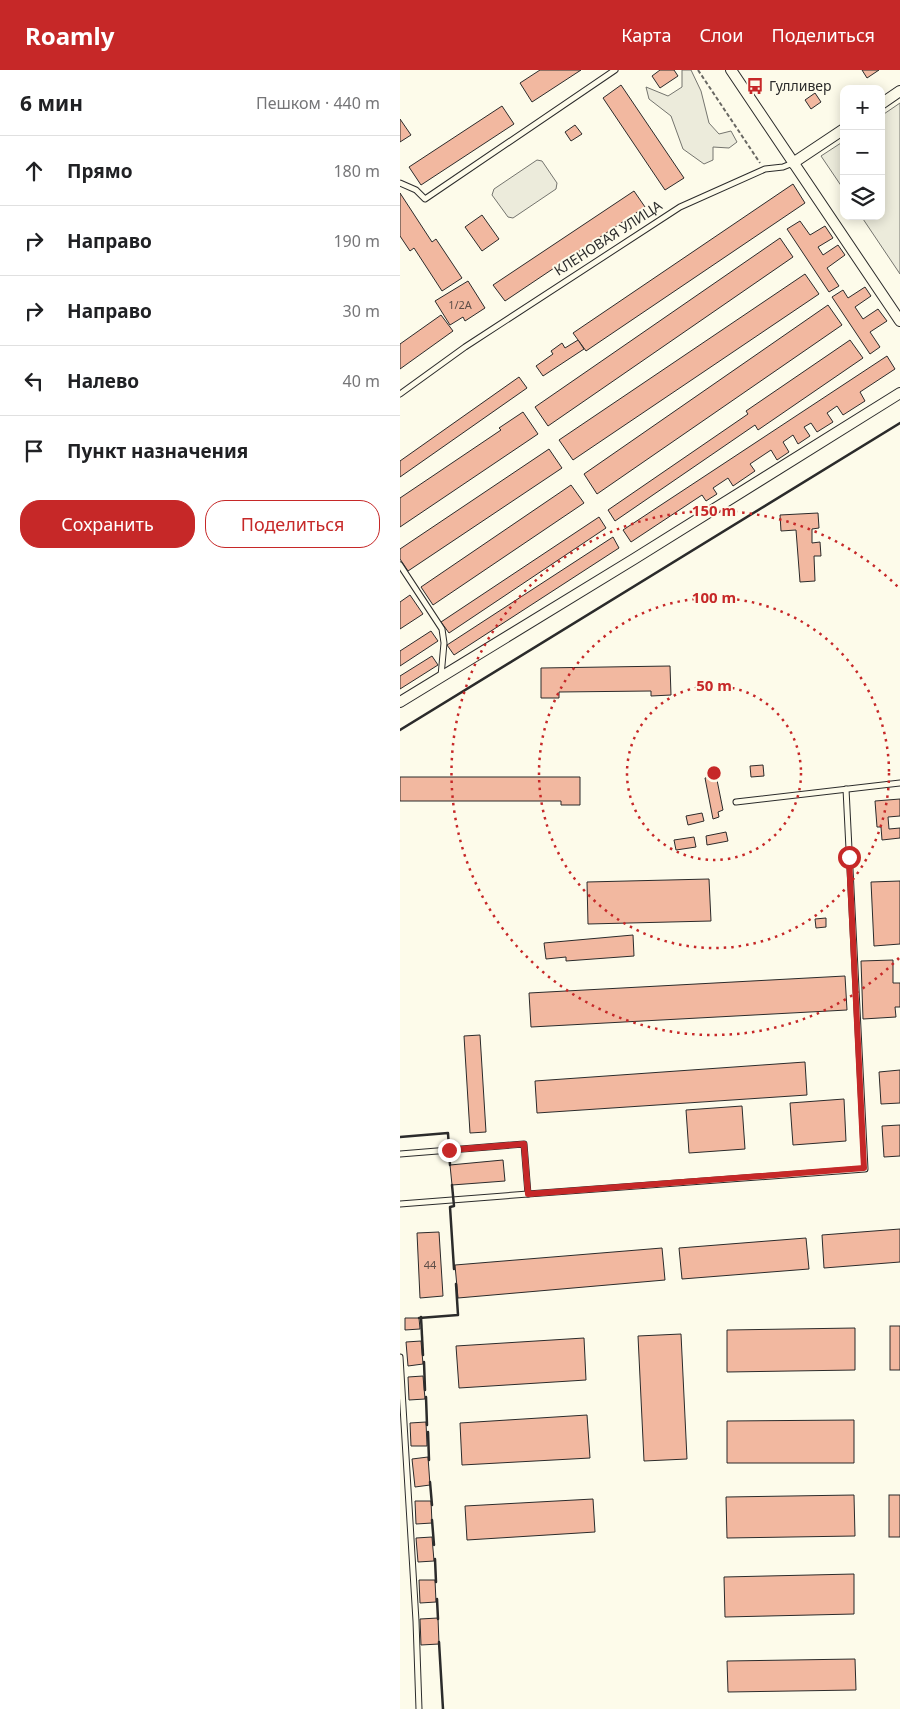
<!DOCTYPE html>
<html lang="ru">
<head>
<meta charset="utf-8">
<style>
  :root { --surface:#fff; --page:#f6f6f6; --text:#202124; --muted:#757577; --line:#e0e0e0; --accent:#c62828 }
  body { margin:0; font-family:"Noto Sans",sans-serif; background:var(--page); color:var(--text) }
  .controls { position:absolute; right:15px; top:15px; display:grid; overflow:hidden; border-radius:10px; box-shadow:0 2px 12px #0003 }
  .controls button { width:45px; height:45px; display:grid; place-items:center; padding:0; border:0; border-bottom:1px solid var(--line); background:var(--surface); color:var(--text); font:25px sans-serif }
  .stop { position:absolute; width:15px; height:15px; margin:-11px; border:4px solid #c62828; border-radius:50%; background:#fff }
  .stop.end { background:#c62828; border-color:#fff; box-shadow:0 1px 5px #0008 }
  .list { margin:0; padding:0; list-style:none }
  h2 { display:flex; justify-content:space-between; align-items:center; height:65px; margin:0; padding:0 20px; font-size:21px }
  h2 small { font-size:16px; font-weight:400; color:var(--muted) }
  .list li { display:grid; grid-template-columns:32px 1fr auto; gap:15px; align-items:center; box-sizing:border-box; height:70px; padding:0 20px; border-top:1px solid var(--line) }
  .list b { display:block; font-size:19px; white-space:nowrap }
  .list em { font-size:16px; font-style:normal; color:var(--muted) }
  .actions { display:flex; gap:10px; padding:15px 20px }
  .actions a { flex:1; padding:11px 0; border:1px solid var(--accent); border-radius:20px; text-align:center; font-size:18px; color:var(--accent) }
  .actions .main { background:var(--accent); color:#fff }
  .icon { flex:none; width:28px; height:28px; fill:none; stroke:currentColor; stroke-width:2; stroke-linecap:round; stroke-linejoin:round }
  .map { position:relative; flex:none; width:500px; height:1639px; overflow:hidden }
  header { display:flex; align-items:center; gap:30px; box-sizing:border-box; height:70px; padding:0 25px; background:var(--accent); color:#fff }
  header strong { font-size:24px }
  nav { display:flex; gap:28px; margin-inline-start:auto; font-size:18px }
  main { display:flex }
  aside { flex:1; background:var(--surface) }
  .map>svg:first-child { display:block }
</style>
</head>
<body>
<header>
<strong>Roamly</strong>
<nav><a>Карта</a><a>Слои</a><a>Поделиться</a></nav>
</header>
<main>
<aside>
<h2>6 мин<small>Пешком · 440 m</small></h2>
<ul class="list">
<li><svg class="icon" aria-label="ahead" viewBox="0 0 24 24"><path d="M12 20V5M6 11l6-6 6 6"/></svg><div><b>Прямо</b></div><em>180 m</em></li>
<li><svg class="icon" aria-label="right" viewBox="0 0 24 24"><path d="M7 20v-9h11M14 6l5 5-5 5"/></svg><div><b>Направо</b></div><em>190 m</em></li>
<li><svg class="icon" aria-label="right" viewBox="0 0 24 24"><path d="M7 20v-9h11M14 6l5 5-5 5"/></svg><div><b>Направо</b></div><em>30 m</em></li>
<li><svg class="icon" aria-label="left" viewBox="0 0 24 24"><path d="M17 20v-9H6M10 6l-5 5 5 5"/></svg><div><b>Налево</b></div><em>40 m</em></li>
<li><svg class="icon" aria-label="arrive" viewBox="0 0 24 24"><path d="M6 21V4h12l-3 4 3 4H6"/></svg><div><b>Пункт назначения</b></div></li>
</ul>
<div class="actions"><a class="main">Сохранить</a><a>Поделиться</a></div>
</aside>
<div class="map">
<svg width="500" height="1639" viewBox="0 0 500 1639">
  <rect width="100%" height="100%" fill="#fdfbea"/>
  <g fill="#ecebdb" stroke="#74746e">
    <path d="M282,0h9l10,21 8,32 10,11 12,-3 6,11 -8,6 -16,-1v13l-9,4 -21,-15 -12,-33 -22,-17 -3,-12 22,9 14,-9z"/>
    <path d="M500,33v171l-39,-58h20v-100z"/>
    <path d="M444,71v49l-23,-34z"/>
    <path d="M137,90l5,1 15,22 -1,6 -43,29 -5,-1 -16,-22 2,-6z"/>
  </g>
  <g fill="#f2b8a0" stroke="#2b2b2b">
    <path d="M140,0h41l-49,32 -12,-19z"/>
    <path d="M260,0h14l4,6 -18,12 -8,-12z"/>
    <path d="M462,0h17l-12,8z"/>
    <path d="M221,15l63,93 -19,12 -62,-92z"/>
    <path d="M415,23l6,9 -10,7 -6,-9z"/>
    <path d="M102,36l12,18 -93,61 -12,-18z"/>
    <path d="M0,49l11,16 -11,7z"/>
    <path d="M175,55l7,9 -11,7 -6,-9z"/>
    <path d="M393,114l12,19 -219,148 -13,-18z"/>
    <path d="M234,121l11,16 -140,94 -12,-16z"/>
    <path d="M0,123l32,49 4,-3 26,39 -20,13 -28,-43 -4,3 -10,-15z"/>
    <path d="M82,145l17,24 -17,12 -17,-24z"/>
    <path d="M400,151l10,14 15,-9 8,12 -15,9 5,8 15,-10 7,10 -18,13 12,18 -10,6 -42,-63z"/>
    <path d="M380,168l13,19 -245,169 -13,-19z"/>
    <path d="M405,204l14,20 -246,166 -14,-20z"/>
    <path d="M68,211l17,27 -20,13 -2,-4 -13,8 -15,-24z"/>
    <path d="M465,217l6,9 -16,11 8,12 15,-10 9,12 -17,11 10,15 -10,7 -38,-57 11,-7 5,8z"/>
    <path d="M428,235l14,20 -245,169 -13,-20z"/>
    <path d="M41,245l12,16 -53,38v-25z"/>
    <path d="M178,270l6,9 -41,27 -7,-10 17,-12 -2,-3 11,-8 3,5z"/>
    <path d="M450,270l13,18 -105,72 -3,-5 -140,96 -7,-11 140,-96 -2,-3z"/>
    <path d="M487,286l8,13 -35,23 5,9 -22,14 -6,-9 -10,7 6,9 -16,10 -6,-9 -7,4 6,9 -12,8 -5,-9 -10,7 6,10 -12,8 -6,-10 -21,14 5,7 -22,15 -5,-8 -15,10 4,6 -11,7 -4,-6 -71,47 -8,-12z"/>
    <path d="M119,307l8,11 -127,89v-16z"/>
    <path d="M123,342l15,22 -138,93v-29l101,-68 -2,-2z"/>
    <path d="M149,379l13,19 -154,103 -8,-12v-10z"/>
    <path d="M171,415l13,18 -151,102 -12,-18z"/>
    <path d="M418,443l1,15 -7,1v14l8,-1 1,14h-7l1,25 -15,1 -4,-52 -15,1 -1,-16z"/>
    <path d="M199,447l7,11 -157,105 -8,-11z"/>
    <path d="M213,467l6,11 -165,107 -7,-10z"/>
    <path d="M10,525l13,19 -23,15v-27z"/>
    <path d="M31,561l7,10 -38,25v-15z"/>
    <path d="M32,586l6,9 -38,24v-13z"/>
    <path d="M270,596l1,29 -20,1v-5l-92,1v6h-18v-30z"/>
    <path d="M363,695l1,11 -13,1 -1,-11z"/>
    <path d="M316,705l7,35 -5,2 1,5 -6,2 -8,-41z"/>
    <path d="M0,707h180v28h-19v-4h-161z"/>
    <path d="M500,729v17l-12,1 1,12 11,-1v10l-18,2 -1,-13h-4l-2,-26z"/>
    <path d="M302,743l2,8 -16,4 -2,-9z"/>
    <path d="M326,762l2,9 -21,4 -1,-9z"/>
    <path d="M294,767l2,10 -20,3 -2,-10z"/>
    <path d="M309,809l2,42 -123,3 -1,-42z"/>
    <path d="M500,811v63l-26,2 -3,-64z"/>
    <path d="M426,848v9l-10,1 -1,-9z"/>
    <path d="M233,865l1,21 -68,5v-4l-20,2 -2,-16z"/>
    <path d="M493,890v23h7v24h-5l1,10 -33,2 -2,-58z"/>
    <path d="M445,906l2,34 -316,17 -2,-34z"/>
    <path d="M80,965l6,97 -16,1 -6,-97z"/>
    <path d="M405,992l2,33 -270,18 -2,-32z"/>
    <path d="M500,1000v33l-19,1 -2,-32z"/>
    <path d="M444,1029l2,42 -53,4 -3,-42z"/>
    <path d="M342,1036l3,43 -56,4 -3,-43z"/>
    <path d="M500,1055v31l-16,1 -2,-31z"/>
    <path d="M103,1090l2,21 -53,4 -2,-20z"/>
    <path d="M500,1159v33l-76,6 -2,-33z"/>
    <path d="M39,1162l4,64 -23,2 -3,-65z"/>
    <path d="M406,1168l3,31 -127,10 -3,-31z"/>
    <path d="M262,1178l3,32 -207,18 -3,-33z"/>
    <path d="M5,1248h14l1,11 -15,1z"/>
    <rect x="490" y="1256" width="10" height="44"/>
    <path d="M455,1258v42l-128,2v-42z"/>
    <path d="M281,1264l6,125 -43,2 -6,-125z"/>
    <path d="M184,1268l2,42 -127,8 -3,-42z"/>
    <path d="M21,1271l2,23 -15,2 -2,-24z"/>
    <path d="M23,1306l2,23 -16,1 -1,-23z"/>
    <path d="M187,1345l3,43 -128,7 -2,-42z"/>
    <path d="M454,1350v43h-127v-42z"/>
    <path d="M26,1352l1,24h-16l-1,-23z"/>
    <path d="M28,1387l2,28 -15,2 -3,-28z"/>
    <path d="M454,1425l1,41 -128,2 -1,-41z"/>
    <rect x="489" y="1425" width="11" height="42"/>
    <path d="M193,1429l2,33 -128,8 -2,-34z"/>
    <path d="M15,1431h16l1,22 -16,1z"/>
    <path d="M32,1467l2,24 -16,1 -2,-24z"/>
    <path d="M454,1504v40l-129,3 -1,-40z"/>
    <path d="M19,1510h16l1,22 -16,1z"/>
    <path d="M38,1548l1,26 -18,1 -1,-26z"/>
    <path d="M455,1589l1,31 -128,2 -1,-31z"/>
  </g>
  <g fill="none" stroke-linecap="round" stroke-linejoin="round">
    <g stroke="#2b2b2b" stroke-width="7">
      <g id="lane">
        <path d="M0,113l16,7 9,9 190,-129"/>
        <path d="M0,324l65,-47 215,-140 85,-38 18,-2 10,-4"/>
        <path d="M0,495l42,64 2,14 -3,33"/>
        <path d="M336,732l164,-19"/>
        <path d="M0,1084l124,-10 4,50 337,-25 -19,-380"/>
        <path d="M0,1134l128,-10"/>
        <path d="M0,1287l16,264 3,88"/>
      </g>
    </g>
    <g stroke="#2b2b2b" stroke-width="12">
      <g id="street">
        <path d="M331,0l169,251"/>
        <path d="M481,34l19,-13"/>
        <path d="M393,93l51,-34"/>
        <path d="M0,632l234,-143 266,-166"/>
      </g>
    </g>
    <path stroke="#6a6964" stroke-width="2" stroke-dasharray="4 2.5" stroke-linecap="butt" d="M298,0l62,93"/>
    <use href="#lane" stroke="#fdfbea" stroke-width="5"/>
    <use href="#street" stroke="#fdfbea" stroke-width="10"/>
    <g stroke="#2b2b2b" stroke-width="2.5">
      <path d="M0,660l500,-307"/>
      <path d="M0,1067l48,-4 2,32"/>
      <path d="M52,1115l2,21 -4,1 4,62"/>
      <path d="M21,1247l2,38"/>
      <path d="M19,1248l39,-3 -2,-31"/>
      <path d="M24,1292l1,28"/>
      <path d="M26,1327l1,28"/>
      <path d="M28,1362l1,28"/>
      <path d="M30,1412l2,23"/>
      <path d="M32,1450l2,25"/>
      <path d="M35,1489l1,23"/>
      <path d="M37,1529l1,20"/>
      <path d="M39,1572l4,67"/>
    </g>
  </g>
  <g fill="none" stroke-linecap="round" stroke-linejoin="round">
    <path stroke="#c62828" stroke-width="6" d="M49,1080l75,-6 4,50 336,-26 -15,-311"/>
  </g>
  <g fill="none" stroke="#c62828" stroke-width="2.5" stroke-dasharray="2.5 5">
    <circle cx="314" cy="703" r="87"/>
    <circle cx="314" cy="703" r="175"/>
    <path d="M499 888A262 262 0 1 1 499 518"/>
  </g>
  <defs>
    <g id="bus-bare" transform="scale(1.35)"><path d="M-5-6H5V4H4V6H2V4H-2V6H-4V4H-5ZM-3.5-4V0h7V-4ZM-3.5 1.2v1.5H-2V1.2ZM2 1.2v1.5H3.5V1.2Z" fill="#c62828" stroke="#fdfbea" stroke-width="2.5" paint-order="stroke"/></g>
  </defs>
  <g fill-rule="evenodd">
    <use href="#bus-bare" x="355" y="16"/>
  </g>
  <g text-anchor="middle" stroke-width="4" stroke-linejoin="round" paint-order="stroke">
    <g font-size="11" fill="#5d4e48">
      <text x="60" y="239">1/2А</text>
      <text x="30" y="1199">44</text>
    </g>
    <g font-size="14" fill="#2b2b2b" stroke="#fdfbea" text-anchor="start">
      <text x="369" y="21">Гулливер</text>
    </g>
    <g font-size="14" fill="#2b2b2b" stroke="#fdfbea">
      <text transform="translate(208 168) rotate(-33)" y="5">КЛЕНОВАЯ УЛИЦА</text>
    </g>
  </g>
  <circle cx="314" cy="703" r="8" fill="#c62828" stroke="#fdfbea" stroke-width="2.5"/>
  <g font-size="15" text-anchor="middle" font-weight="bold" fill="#c62828" stroke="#fdfbea" stroke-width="4" stroke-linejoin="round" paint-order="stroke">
    <text x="314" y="446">150 m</text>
    <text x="314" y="533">100 m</text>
    <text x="314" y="621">50 m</text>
  </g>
</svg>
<div class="controls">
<button>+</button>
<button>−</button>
<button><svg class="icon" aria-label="layers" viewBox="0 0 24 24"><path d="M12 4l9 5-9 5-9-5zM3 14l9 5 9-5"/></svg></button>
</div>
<div class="stop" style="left:449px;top:787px"></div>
<div class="stop end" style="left:49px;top:1080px"></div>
</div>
</main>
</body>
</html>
